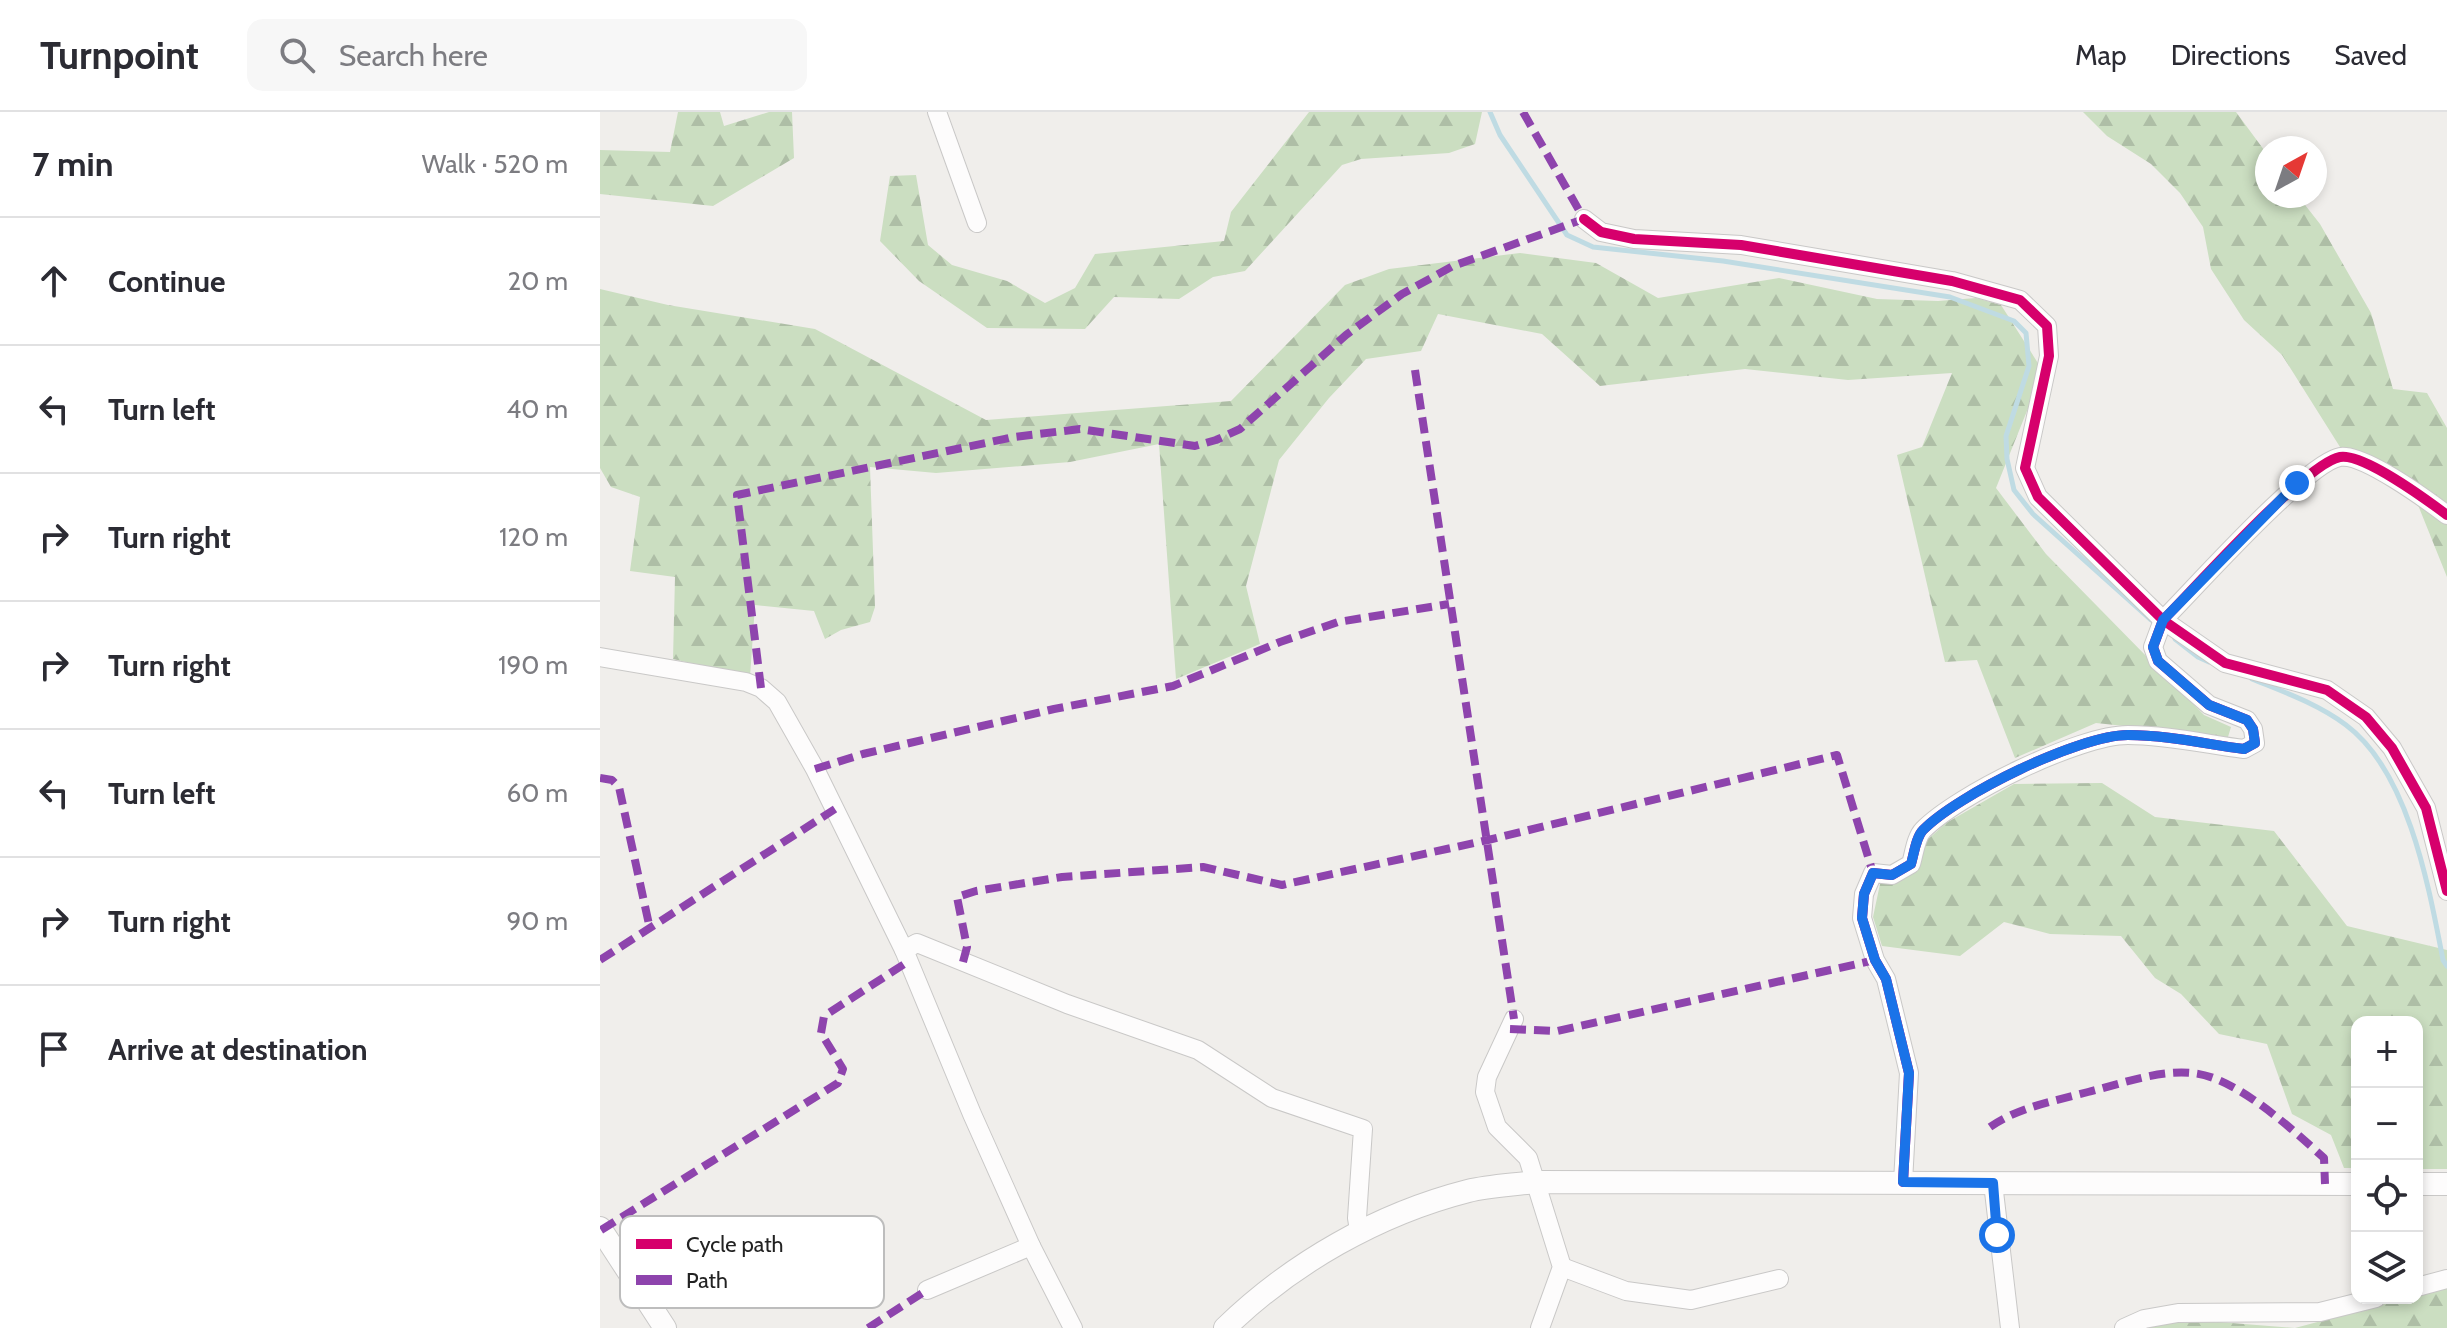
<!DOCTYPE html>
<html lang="en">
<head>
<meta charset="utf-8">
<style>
  :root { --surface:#fff; --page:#f7f7f7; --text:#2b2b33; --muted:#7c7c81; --line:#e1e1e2 }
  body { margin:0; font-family:Cabin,sans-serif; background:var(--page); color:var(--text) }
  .controls { position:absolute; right:24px; bottom:24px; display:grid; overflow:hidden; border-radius:16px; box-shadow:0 4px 12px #0003 }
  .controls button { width:72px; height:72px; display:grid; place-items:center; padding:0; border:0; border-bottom:2px solid var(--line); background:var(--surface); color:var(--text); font:40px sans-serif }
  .compass { position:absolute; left:1655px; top:24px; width:72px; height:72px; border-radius:50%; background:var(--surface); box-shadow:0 4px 12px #0003; rotate:40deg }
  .stop { position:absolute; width:24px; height:24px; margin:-18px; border:6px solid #1a73e8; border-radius:50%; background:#fff }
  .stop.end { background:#1a73e8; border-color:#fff; box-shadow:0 2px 8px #0008 }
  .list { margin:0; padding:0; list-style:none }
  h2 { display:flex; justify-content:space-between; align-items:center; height:104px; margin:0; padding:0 32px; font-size:34px }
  h2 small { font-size:26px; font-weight:400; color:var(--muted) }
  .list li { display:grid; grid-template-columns:52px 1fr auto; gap:24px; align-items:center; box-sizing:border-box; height:128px; padding:0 32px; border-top:2px solid var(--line) }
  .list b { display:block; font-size:30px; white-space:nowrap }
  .list em { font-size:26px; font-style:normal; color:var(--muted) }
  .icon { flex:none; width:44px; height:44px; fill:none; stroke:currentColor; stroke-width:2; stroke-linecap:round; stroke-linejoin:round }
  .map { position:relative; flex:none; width:1847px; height:1216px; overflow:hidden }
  header { display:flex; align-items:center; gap:48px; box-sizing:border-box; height:112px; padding:0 40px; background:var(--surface); border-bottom:2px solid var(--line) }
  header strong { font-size:38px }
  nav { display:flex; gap:44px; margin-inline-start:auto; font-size:28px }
  .search { width:560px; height:72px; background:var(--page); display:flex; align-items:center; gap:20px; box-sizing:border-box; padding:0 28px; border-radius:16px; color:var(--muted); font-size:30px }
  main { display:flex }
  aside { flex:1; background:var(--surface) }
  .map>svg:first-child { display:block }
</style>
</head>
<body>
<header>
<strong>Turnpoint</strong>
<div class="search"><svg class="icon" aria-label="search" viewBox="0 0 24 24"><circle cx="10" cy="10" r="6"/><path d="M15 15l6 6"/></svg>Search here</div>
<nav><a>Map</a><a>Directions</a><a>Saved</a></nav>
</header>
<main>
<aside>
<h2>7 min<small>Walk · 520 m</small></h2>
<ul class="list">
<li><svg class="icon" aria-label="ahead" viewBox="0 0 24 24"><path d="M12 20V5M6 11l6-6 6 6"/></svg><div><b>Continue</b></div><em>20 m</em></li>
<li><svg class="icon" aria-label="left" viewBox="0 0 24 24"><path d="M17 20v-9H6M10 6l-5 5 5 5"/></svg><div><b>Turn left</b></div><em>40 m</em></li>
<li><svg class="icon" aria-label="right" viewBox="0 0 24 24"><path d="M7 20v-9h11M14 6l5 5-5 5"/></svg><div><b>Turn right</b></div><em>120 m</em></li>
<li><svg class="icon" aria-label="right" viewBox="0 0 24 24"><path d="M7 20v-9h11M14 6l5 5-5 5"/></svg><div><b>Turn right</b></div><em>190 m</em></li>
<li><svg class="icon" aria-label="left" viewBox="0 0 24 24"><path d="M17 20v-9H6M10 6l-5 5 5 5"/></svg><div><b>Turn left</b></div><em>60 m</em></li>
<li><svg class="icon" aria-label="right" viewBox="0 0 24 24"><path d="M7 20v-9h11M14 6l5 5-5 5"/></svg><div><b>Turn right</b></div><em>90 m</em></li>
<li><svg class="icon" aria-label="arrive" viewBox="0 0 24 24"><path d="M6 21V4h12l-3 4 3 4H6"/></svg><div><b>Arrive at destination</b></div></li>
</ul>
</aside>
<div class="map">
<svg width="1847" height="1216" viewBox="0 0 1847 1216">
  <defs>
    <pattern id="forest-firs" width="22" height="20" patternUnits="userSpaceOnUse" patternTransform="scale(2)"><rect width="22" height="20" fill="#cbdec1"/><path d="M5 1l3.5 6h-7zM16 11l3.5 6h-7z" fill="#aebea6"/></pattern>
  </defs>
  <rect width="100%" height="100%" fill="#f0eeeb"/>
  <g fill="url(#forest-firs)">
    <path d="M78,0h42l4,14 45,-14h23l2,46 -81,48 -113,-12v-44l70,2z"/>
    <path d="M709,0h173l-7,32 -26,9 -88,6 -19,6 -97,106 -32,6 -34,22 -65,-2 -29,32 -98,-1 -68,-47 -39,-40 10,-65 26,-1 12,70 24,20 55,16 38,22 30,-15 20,-34 129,-13 7,-29z"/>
    <path d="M1483,0h153l31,42v42h31l22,28 51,89 22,76 34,4 20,35v149l-29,-72 -78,-58 -58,-92 -38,-35 -33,-51 -8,-42 -23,-34 -29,-29 -44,-28z"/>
    <path d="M920,141l76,10 62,35 121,-20 98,21 61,2 38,-3 25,7 42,66 -47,117 50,66 158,161 27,12 -3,10 -132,-14 -81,35 -38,-98 -32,2 -48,-207 25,-8 30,-74 -104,7 -103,-11 -145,17 -58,-52 -104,-20 -17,37 -55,8 -37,39 -50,62 -33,126 14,58 -84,35 -17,-235 -89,18 -134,11 -66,-6 5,140 -5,15 -29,8 -16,9 -11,-28 -59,-6 -5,72 -77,-18 2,-82 -45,-6 10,-74 -29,-10 -11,-19v-179l68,16 147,24 171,91 245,-19 114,-116 44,-16z"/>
    <path d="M1502,671l53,34 119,14 73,95 100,24v219h-30v-147h-60v146h-13l-13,-33 -39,-21 -25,-70 -48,-10 -38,-40 -26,-16 -34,-42 -71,-2 -46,-12 -44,34 -78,-10 -9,-29 7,-33 35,-16 10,-26 21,-19 68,-39z"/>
    <path d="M1847,1175v41h-314l11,-5 50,-3 101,8 112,-30h10v-3z"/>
  </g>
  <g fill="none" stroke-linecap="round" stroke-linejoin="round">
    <g stroke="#bfdbe3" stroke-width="5">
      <path d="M890,0l10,23 67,100 26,12 130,14 227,36 64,24 12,12 3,33 -23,70 1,23 7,31 19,24 118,106"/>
      <path d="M1575,527l23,18 11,5"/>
      <path d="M1652,567c32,13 66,25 94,46 63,47 83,163 97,235l4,6"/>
    </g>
    <g stroke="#c9c8c7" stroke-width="20">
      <g id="minor">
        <path d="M337,0l40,111"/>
        <path d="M984,107l17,13 33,7 107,6 211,36 68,19 27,26 2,30 -24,112 13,29 125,123 62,43 102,27 39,27 26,31 34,60 21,83"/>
        <path d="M0,545l146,25 15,6 16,14 38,67 89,181 68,164 59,132 42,82"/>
        <path d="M304,838l13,-7 150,61 131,46 74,48 91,31 -6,89 2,12"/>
        <path d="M914,907l-27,58 -2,15 12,35 31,31 34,109 -22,61"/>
        <path d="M1303,1070l6,-109 -23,-94 -11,-19 -13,-42 2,-24 9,-21 19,2 19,-11c3,-10 5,-27 12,-34 34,-35 156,-95 205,-95 38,0 78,9 116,14l11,-6 -2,-14 -6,-9 -38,-15 -51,-44 -5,-14 10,-27c31,-31 143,-157 177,-163 23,-4 87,43 107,58"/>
        <path d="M1393,1071l17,145"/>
        <path d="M962,1155l64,24 65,9 88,-21"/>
        <path d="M1817,1175l30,-8"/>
        <path d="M327,1178l104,-44"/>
        <path d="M1524,1216l20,-9 34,-6 142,-1 56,-14"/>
      </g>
    </g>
    <g stroke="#c9c8c7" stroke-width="24">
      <g id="tertiary">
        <path d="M1817,1072h30"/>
        <path d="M0,1116l65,100"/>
        <path d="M625,1216c67,-65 153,-114 243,-137 21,-5 44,-6 66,-9l823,2"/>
      </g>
    </g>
    <use href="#minor" stroke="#fdfcfc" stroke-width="18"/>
    <use href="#tertiary" stroke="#fdfcfc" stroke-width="22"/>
    <g stroke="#8e44ad" stroke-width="8" stroke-dasharray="16 8" stroke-linecap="butt">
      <path d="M815,258l99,649"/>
      <path d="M161,576l-24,-193 277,-58 66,-8 115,17 21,-6 24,-11 106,-94 56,-41 51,-28 131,-47 -61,-107"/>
      <path d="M215,657l48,-15 191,-45 119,-23 107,-44 58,-20 111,-18"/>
      <path d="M0,666l12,2 7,7 31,142"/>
      <path d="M0,848l235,-151"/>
      <path d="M363,850l4,-15 -10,-50 19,-6 86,-14 141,-10 79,18 206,-45 349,-85 36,118"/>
      <path d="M910,917l47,2 318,-71"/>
      <path d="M1390,1015c29,-20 64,-26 98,-35 33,-8 69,-22 103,-19 43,2 102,57 133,85l1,26"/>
      <path d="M1,1118l237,-147 5,-14 -22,-36 3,-17 85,-55"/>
      <path d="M268,1216l59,-38"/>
    </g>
    <g stroke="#fff" stroke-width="15">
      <g id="cycleway">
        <path d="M984,107l17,13 33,7 107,6 211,36 68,19 27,26 2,30 -24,112 13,29 125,123 62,43 102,27 39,27 26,31 34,60 21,83"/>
        <path d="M1303,1070l6,-109 -23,-94 -11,-19 -13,-42 2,-24 9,-21 19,2 19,-11c3,-10 5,-27 12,-34 34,-35 156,-95 205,-95 38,0 78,9 116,14l11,-6 -2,-14 -6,-9 -38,-15 -51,-44 -5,-14 10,-27c31,-31 143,-157 177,-163 23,-4 87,43 107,58"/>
      </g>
    </g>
    <use href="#cycleway" stroke="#d6006c" stroke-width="10"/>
  </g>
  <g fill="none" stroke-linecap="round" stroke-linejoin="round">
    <path stroke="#1a73e8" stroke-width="10" d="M1397,1123l-4,-52 -90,-1 6,-109 -23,-94 -11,-19 -13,-42 2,-24 9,-21 19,2 19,-11c3,-10 5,-27 12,-34 34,-35 156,-95 205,-95 38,0 78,9 116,14l11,-6 -2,-14 -6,-9 -38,-15 -51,-44 -5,-14 10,-27 134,-137"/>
  </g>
  <rect x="20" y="1104" width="264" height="92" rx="12" fill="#fff" stroke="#bdbdbd" stroke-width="2"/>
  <rect x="36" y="1127" width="36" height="10" fill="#d6006c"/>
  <rect x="36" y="1163" width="36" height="10" fill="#8e44ad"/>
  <g font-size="22" fill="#222">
    <text x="86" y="1140">Cycle path</text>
    <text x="86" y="1176">Path</text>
  </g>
</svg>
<div class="controls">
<button>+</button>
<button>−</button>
<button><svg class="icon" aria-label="locate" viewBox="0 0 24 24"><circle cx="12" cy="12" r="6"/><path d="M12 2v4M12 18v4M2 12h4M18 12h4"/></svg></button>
<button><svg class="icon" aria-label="layers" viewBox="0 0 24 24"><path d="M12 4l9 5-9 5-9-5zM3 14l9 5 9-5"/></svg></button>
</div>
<svg class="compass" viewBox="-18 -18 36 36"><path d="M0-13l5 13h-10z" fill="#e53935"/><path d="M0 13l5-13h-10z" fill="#7c7c81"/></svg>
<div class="stop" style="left:1397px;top:1123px"></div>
<div class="stop end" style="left:1697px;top:371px"></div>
</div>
</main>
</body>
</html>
